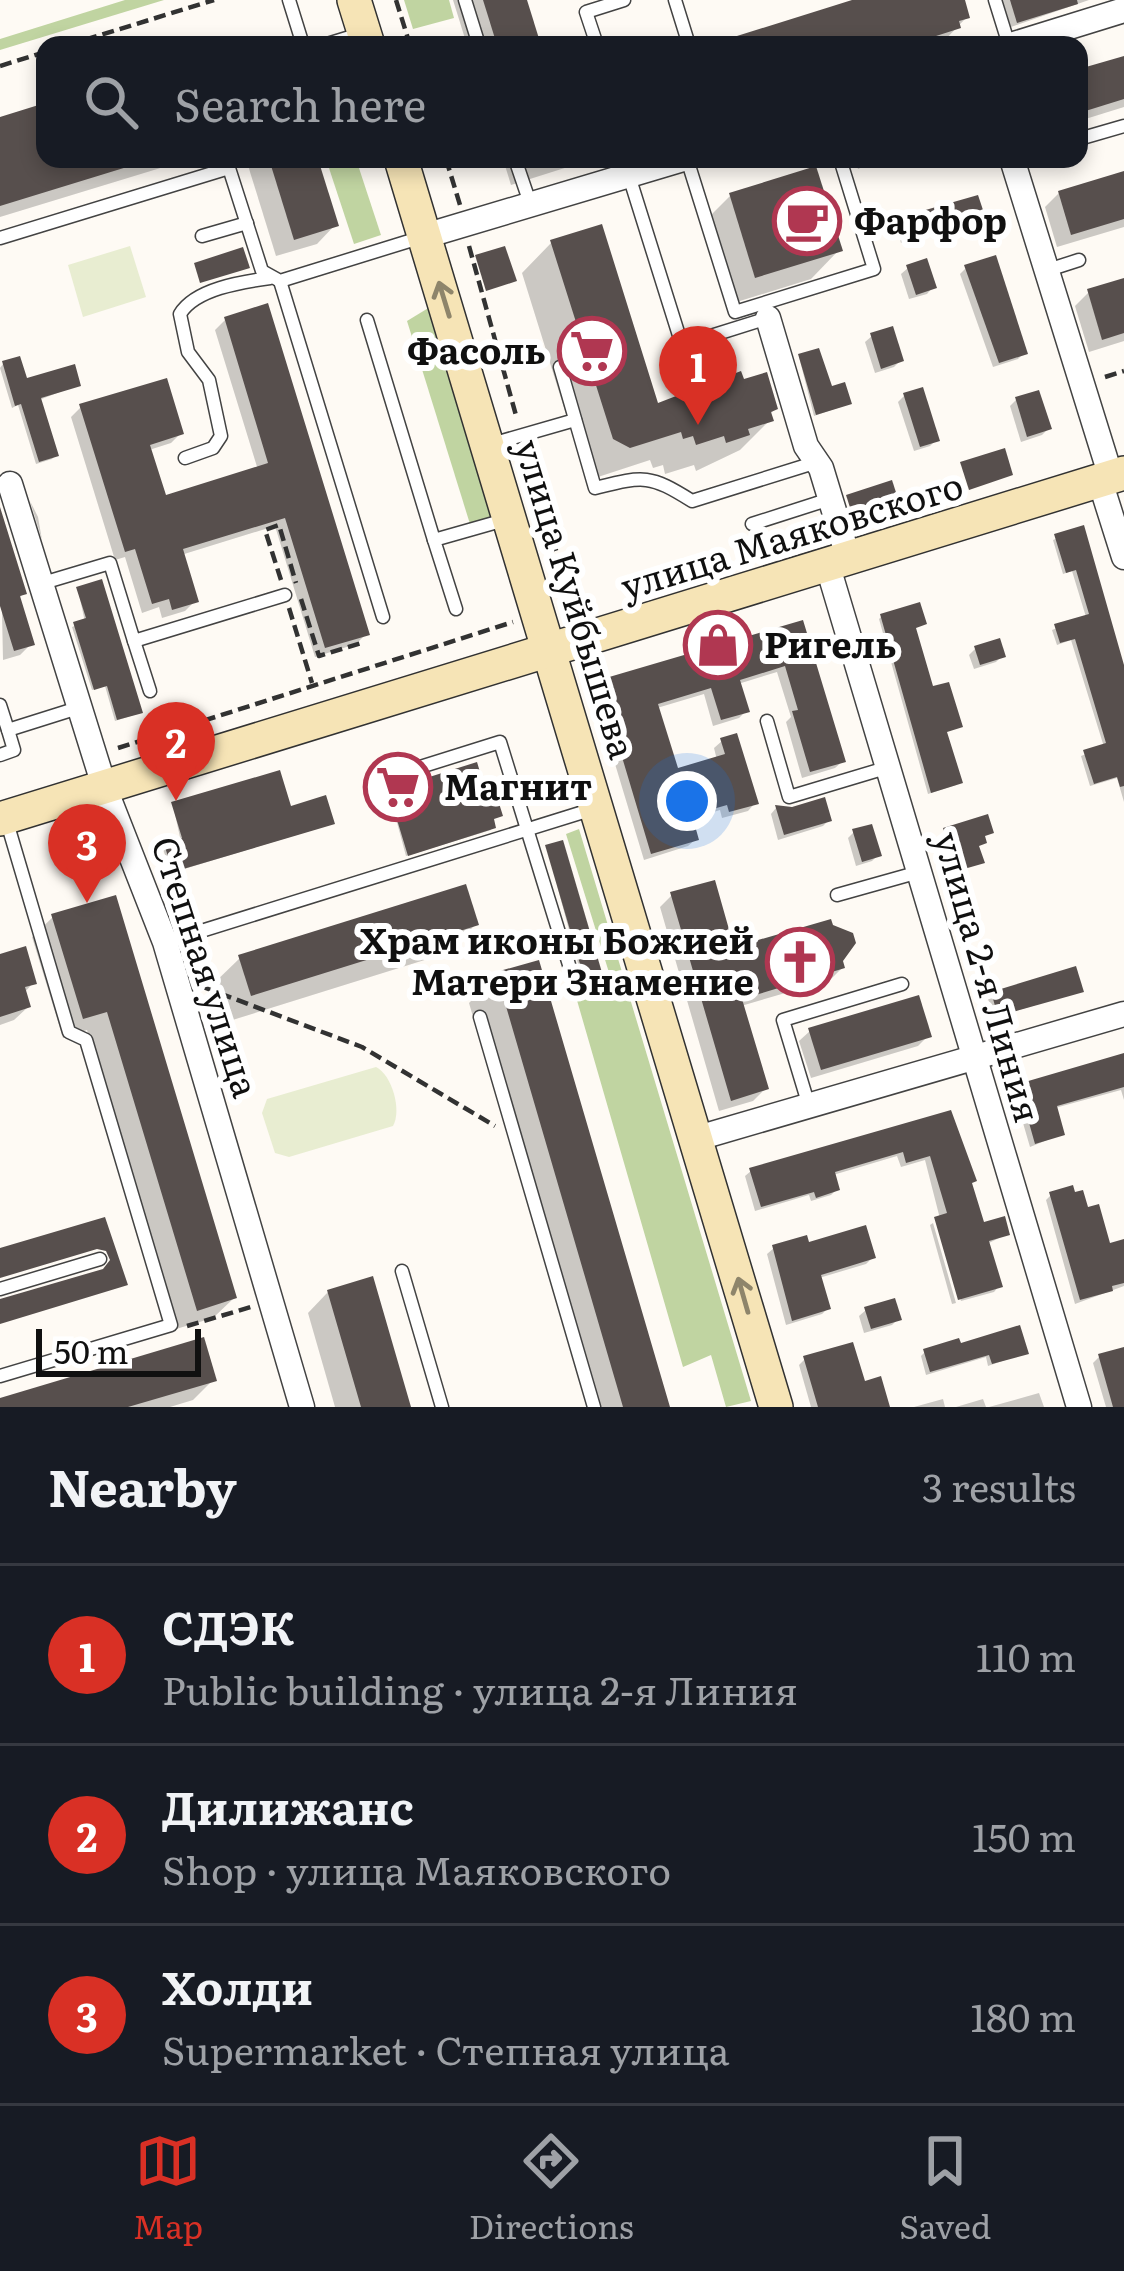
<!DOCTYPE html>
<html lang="en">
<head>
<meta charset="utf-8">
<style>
  :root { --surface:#171b24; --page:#20242c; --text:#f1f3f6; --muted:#9ea1a6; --line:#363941; --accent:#d93025 }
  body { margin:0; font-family:Literata,serif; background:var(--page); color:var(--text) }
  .scale { position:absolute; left:36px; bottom:30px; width:165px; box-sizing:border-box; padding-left:12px; border:6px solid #101010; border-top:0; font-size:33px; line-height:42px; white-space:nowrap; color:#101010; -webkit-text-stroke:9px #fff; paint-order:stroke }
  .you { position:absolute; left:687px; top:801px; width:42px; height:42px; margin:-30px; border:9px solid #fff; border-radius:50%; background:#1a73e8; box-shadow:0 0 0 18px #1a73e833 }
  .badge { display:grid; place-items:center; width:78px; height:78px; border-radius:50%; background:var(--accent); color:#fff; font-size:39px; font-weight:700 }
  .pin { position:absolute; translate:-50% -99px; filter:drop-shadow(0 3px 6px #0008) }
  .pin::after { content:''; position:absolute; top:63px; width:42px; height:36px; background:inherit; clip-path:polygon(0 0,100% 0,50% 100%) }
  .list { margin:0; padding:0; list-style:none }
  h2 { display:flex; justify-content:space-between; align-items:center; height:156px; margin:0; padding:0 48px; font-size:51px }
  h2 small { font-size:39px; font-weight:400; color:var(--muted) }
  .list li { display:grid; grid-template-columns:78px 1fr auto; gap:36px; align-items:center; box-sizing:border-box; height:180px; padding:0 48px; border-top:3px solid var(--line) }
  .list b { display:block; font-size:45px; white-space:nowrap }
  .list p { margin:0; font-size:39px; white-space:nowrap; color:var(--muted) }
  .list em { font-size:39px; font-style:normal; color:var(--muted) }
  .icon { flex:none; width:66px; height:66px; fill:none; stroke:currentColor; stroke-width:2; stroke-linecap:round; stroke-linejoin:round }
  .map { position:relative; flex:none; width:1124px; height:1407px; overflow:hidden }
  .search { position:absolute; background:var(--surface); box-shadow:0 6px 18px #0003; left:36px; right:36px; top:36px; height:132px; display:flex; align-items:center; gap:30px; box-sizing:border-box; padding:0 42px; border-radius:24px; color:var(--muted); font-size:45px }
  .sheet { height:696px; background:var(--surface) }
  nav { display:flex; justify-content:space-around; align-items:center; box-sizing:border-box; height:168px; border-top:3px solid var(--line); background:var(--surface); font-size:33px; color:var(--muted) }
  nav a { display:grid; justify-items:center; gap:6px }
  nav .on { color:var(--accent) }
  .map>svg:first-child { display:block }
</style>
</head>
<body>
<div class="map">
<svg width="1124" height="1407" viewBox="0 0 1124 1407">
  <rect width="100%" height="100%" fill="#fefaf4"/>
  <g fill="#c0d4a1">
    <path d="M125,0h39l-164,50v-11z"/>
    <path d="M404,0h45l5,18 -41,11z"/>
    <path d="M326,159h30l25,76 -27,9z"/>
    <path d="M430,307l64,209 -24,8 -63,-203z"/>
    <path d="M579,829l172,572 -25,6 -15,-52 -28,12 -109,-377 37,-11 -45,-145z"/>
  </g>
  <g fill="#e8edd1">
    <path d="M130,246l16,51 -63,20 -15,-52z"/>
    <path d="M376,1067c16,8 26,43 17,59l-104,31 -14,-4 -13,-40 5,-14z"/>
  </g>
  <g fill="#0003">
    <path d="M453,0h71l14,45h-71z"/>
    <path d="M862,0h100l5,17 -27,28h-206z"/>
    <path d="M1002,0h87l-78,27z"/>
    <path d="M1124,59v48l-45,14v-49z"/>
    <path d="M45,106v53h145l-190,58v-97z"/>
    <path d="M246,159h67l22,66 -18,19 -41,12z"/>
    <path d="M503,159h75l-7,7 -60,19z"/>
    <path d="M855,159h19l1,3 -17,7z"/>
    <path d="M1124,174v53l-67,20 -12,-40 14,-14z"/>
    <path d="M730,196l109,54 -28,29 -84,26 -25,-81z"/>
    <path d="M982,218l-6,6 -75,19 -5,-17 6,-6z"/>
    <path d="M552,242l104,165 119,2 -6,6 1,5 -30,30 -44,21 -2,-6 -29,9 -2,-9 -10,3 -3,-8 -52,17 -15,-8 -61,-196z"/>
    <path d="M908,268l25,19 -6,7 -18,5 -8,-25z"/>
    <path d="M966,268l58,85 -6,6 -25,8 -33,-93z"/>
    <path d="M1124,281v60l-35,11 -14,-46 14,-14z"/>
    <path d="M225,320l141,314 -10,10 -41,13 -40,-131 -94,29 14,46 -10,10 -23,7 -3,-11 -17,6 -17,-56 -10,3 -44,-143 10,-10 100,26 -10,10 -22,7 15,49 94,-29 -43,-140z"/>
    <path d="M872,336l29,24 -7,7 -19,6 -10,-31z"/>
    <path d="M799,357l31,33 16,15 -32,11z"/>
    <path d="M3,364l22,18 53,3 -39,15 17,55 -4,4 -16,5 -18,-59 -6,3 -12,-40z"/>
    <path d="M904,396l32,44 -6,6 -16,5 -16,-49z"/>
    <path d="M1016,400l32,29 -6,6 -21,7 -11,-36z"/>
    <path d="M30,501l8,16 4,23z"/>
    <path d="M0,520l24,73 -6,6 13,45 -11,11 -17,5z"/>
    <path d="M1082,529l42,145v128l-7,-24 -27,8 -9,-30 23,-9 -33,-107 -14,5 -5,-15 34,-13 -14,-46 -9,3 -10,-34z"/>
    <path d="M78,590l59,124 -22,7 -10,-35 -13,4 -20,-63 13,-5z"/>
    <path d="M882,616l42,7 -11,6 43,156 -28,9 -49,-175z"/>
    <path d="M801,623l42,138 -8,7 -33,10 -16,-56 5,-5 -14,-45 -39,12 8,27 -7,7 -26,8 -9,-32 -47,14 19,64 41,-12 -3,-12 8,-7 33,62 -7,8 -26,7 -2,-8 -30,9 6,20 -8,7 -44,14 -51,-169 8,-8z"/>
    <path d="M976,648l26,8 -6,6 -22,7 -5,-14z"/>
    <path d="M389,793l102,27v10l-85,26z"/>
    <path d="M173,805l116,5 40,15 -158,48 -8,-24 18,-7z"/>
    <path d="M776,808l53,12 -6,6 -45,14 -7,-26z"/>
    <path d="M945,831l37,5 -6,10 3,18 -24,7z"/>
    <path d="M854,832l24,23 -6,6 -16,5 -8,-28z"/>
    <path d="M547,848l53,127 -3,3 -14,4z"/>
    <path d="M672,895l60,56 108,9 2,8 -12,12 -89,26 24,83 -12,12 -34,10 -59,-204z"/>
    <path d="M114,898l120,400 -21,20 -37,11 -89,-299 -24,8 -31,-101 21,-20z"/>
    <path d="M476,924l-29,29 -224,70 -12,-37 29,-28z"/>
    <path d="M0,957l33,26 -9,10 4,14 -14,13 -14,5z"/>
    <path d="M497,975l170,432h-80l-118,-404z"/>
    <path d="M1080,991l-86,27 -6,-19 5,-5z"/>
    <path d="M810,1031l118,5 -10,10 -107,32 -12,-37z"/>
    <path d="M1124,1056v44l-3,-10 -66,18 7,26 -32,13 -16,-55 5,-5z"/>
    <path d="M950,1113l32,113 25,8 -20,10 12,42 -5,6 -33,9 -36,-141 -24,7 -4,-11 -64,19 4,14 -6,6 -20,6 -2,-6 -54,16 -10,-35 6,-5z"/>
    <path d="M1051,1195l35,16 22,36 16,-5v44l-49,18 -29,-104z"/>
    <path d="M933,1223l23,80 -4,1 -22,-79z"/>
    <path d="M807,1246l65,12 -6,6 -47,14 9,30 -6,6 -36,11 -19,-71 7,-6z"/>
    <path d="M328,1292l80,115h-73l-27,-94z"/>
    <path d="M866,1310l32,9 -6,6 -28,8 -5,-17z"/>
    <path d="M959,1347l66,6 -37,13 -2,-9 -60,18 -5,-19 4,-4z"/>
    <path d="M1124,1350v57h-18l-13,-44 7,-7z"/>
    <path d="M805,1359l52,48h-46l-12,-42z"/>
    <path d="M213,1380l-20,20 -23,7h-170v-6z"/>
    <path d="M1039,1393l5,14h-55z"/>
    <path d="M943,1399l2,8h-31z"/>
    <path d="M983,1399l3,8h-30z"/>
  </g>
  <g fill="#574f4d">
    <path d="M483,0h44l14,45h-44z"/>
    <path d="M852,0h113l5,18 -11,3 2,7 -53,17h-187v-4z"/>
    <path d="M1010,0h67l1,4 -61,19z"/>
    <path d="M1124,56v43l-45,14v-44z"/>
    <path d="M45,103v56h94l1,4 -140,43v-89z"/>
    <path d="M269,159h49l21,67 -45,14z"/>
    <path d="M816,166l27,85 -88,27 -26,-85z"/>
    <path d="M1124,171v48l-53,16 -13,-44z"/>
    <path d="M978,195l8,24 -79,20 -6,-22z"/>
    <path d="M602,224l56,179 83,-32 3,8 23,-7 11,37 -7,3 3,9 -26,8 2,6 -24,8 -2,-7 -28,9 -3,-9 -10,3 -2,-7 -51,16 -17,-9 -63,-199z"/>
    <path d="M505,246l12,35 -31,10 -11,-36z"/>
    <path d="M243,247l7,21 -50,15 -6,-20z"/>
    <path d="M996,255l32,99 -29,9 -35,-98z"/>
    <path d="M927,258l10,30 -21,7 -10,-30z"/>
    <path d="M1124,278v55l-22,7 -15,-51z"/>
    <path d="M268,303l102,332 -45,13 -40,-130 -102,31 16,53 -27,8 -3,-11 -17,5 -17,-55 -10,3 -46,-148 88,-26 17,56 -34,11 16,50 102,-32 -44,-146z"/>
    <path d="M893,326l11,35 -23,8 -11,-36z"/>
    <path d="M819,348l13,38 13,-4 7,22 -36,11 -18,-61z"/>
    <path d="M20,356l7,22 48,-14 6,22 -40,12 18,58 -20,6 -18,-58 -6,2 -13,-45z"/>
    <path d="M923,387l17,54 -20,6 -17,-54z"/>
    <path d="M1039,390l13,39 -25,8 -12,-40z"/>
    <path d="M1005,448l8,27 -44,15 -9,-28z"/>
    <path d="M892,480l10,31 -46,15 -10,-31z"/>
    <path d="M0,507l27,87 -7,2 15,49 -21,6 -14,-45z"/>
    <path d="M1084,525l40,140v121l-4,1 -3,-10 -23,7 -11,-34 23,-7 -31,-104 -15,4 -6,-19 35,-10 -13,-44 -10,3 -12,-39z"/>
    <path d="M102,579l41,134 -26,7 -10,-34 -13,4 -21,-68 13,-4 -10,-31z"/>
    <path d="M920,602l7,22 -11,4 17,58 16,-4 14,45 -16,5 16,51 -32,10 -51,-179z"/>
    <path d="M803,620l43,142 -36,10 -18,-61 6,-1 -13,-44 -45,14 10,32 -29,8 -10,-32 -53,16 20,64 47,-14 -5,-16 17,-5 22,71 -30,8 -2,-7 -35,10 7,25 -48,14 -52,-174z"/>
    <path d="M1000,638l6,19 -26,8 -6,-19z"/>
    <path d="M477,762l11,37 9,-2 6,19 -9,3 2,9 -88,28 -20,-66z"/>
    <path d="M280,770l11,36 35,-11 9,29 -162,48 -9,-28 18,-6 -11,-36z"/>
    <path d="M825,797l7,24 -48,14 -9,-30 17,2z"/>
    <path d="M988,814l6,19 -9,3 2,7 -8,3 6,17 -28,8 -14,-43z"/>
    <path d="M872,824l10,32 -20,6 -10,-33z"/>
    <path d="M563,840l40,136 -18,5 -40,-136z"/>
    <path d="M715,880l19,67 97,-28 2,6 20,8 3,10 -13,18 2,7 -103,31 27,90 -38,12 -61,-209z"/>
    <path d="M466,884l13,41 -228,71 -13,-41z"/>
    <path d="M116,895l121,403 -40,13 -90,-299 -24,7 -32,-105z"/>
    <path d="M26,946l11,38 -12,3 6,20 -31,10v-63z"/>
    <path d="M539,960l131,447h-47l-7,-24 -120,-411z"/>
    <path d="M1076,966l8,26 -86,24 -7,-24z"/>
    <path d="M919,995l13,42 -111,33 -13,-42z"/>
    <path d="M1124,1053v34l-67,19 8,29 -30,9 -17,-60z"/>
    <path d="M951,1110l26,71 -5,2 12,39 21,-6 5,19 -21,6 14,46 -45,13 -24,-83 13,-4 -17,-57 -24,7 -3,-11 -68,20 5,18 -24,8 -2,-6 -53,15 -12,-39z"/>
    <path d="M1073,1185l2,7 8,-2 5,17 11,-3 11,39 14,-4v44l-12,3 1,5 -33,9 -31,-108z"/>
    <path d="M105,1217l23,68 -128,39v-25l103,-30 7,-9 -4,-9 -9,-2 -97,29v-30z"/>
    <path d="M866,1225l10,33 -55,17 10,34 -39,12 -20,-76 35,-10 2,7z"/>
    <path d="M373,1276l20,69 18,62h-50l-34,-117z"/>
    <path d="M895,1298l7,22 -31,9 -7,-22z"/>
    <path d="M1020,1325l9,29 -37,10 -3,-9 -59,17 -7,-23 36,-11 2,5z"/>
    <path d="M204,1337l13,44 -89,26h-128v-9z"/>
    <path d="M853,1342l12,39 16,-5 9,31h-72l-15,-51z"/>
    <path d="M1124,1347v60h-11l-15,-53z"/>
  </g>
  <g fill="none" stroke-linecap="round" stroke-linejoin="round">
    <g stroke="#434343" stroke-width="15">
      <g id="service">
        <path d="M289,0l14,45"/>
        <path d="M465,0l14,45"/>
        <path d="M675,0l14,45"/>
        <path d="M995,0l14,45"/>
        <path d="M324,45l39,-12"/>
        <path d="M597,45l-11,-33 38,-12"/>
        <path d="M1079,139l45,-13"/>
        <path d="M515,159l15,44"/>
        <path d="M687,159l48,153 139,-43 -34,-110"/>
        <path d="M629,176l53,169 86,-27"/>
        <path d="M202,236l45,-13"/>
        <path d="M0,238l229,-70 33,103 18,10 139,-43"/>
        <path d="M1048,270l31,-10"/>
        <path d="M280,281l103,336"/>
        <path d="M367,320l67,220"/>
        <path d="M560,367l35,121c49,-12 54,-14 97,13l125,-39"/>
        <path d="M488,445l87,-25"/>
        <path d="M185,458l28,-10 8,-12 -12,-56 -21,-28 -8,-38c15,-25 61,-32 90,-36"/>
        <path d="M752,524l78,-25"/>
        <path d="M43,583l67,-20 24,78 151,-46"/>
        <path d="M456,609l-22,-69 74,-21"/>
        <path d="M134,641l16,50"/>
        <path d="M0,705l8,25"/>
        <path d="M767,721l22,76 100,-30"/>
        <path d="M0,755l14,-5 -6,-20 73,-23"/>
        <path d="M401,773l99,-31 70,226"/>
        <path d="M837,895l82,-23"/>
        <path d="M166,942l427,-133"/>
        <path d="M480,1017l114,390"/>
        <path d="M809,1106l-26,-86 119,-36"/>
        <path d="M402,1271l40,136"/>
        <path d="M0,1289l100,-30"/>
        <path d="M0,1376l171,-51 -85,-285 -17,-8 -63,-213"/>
      </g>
    </g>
    <g stroke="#434343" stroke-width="27">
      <g id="minor">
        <path d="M1011,45l113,-35"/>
        <path d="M1012,159l99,318"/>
        <path d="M425,236l258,-77"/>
        <path d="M768,318l38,128 15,22 28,92"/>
        <path d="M1100,481l24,76"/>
        <path d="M10,484l95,305 60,153 137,465"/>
        <path d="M828,567l251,840"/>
        <path d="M698,1138l426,-124"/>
      </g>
    </g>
    <g stroke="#323232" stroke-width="36">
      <g id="secondary">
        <path d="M354,0l14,45"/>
        <path d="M401,159l375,1248"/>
        <path d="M0,819l1124,-346"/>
      </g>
    </g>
    <g stroke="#323232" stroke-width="4.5" stroke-dasharray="12 6" stroke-linecap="butt">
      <path d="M396,0l14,45"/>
      <path d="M68,45l146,-45"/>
      <path d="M971,45l17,-6"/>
      <path d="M0,66l45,-14"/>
      <path d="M446,159l14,46"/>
      <path d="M469,246l48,173"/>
      <path d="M1105,377l19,-6"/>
      <path d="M527,453l45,151 8,8"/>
      <path d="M281,580l-16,-50 14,-5 17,58"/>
      <path d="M301,599l18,57 46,-14"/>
      <path d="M289,608l23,75"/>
      <path d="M118,748l395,-126"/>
      <path d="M203,987l159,60 133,79"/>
      <path d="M187,1326l64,-19"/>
    </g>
    <use href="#service" stroke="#fff" stroke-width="12"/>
    <use href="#minor" stroke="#fff" stroke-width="24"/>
    <use href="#secondary" stroke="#f6e4b6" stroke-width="33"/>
  </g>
  <defs><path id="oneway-shaft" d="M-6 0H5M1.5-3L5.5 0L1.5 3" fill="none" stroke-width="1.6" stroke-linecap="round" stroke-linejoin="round" transform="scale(3)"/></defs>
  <g stroke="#8e856b">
    <use href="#oneway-shaft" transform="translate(444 299) rotate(-107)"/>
    <use href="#oneway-shaft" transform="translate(743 1295) rotate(-106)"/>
  </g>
  <defs>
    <g id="cafe-ring" transform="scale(3.45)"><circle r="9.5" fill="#fff" stroke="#b03751" stroke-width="1.5"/><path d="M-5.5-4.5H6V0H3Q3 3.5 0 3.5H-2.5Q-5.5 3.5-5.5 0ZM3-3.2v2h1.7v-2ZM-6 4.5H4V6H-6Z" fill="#b03751"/></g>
    <g id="supermarket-ring" transform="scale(3.45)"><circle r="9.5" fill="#fff" stroke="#b03751" stroke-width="1.5"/><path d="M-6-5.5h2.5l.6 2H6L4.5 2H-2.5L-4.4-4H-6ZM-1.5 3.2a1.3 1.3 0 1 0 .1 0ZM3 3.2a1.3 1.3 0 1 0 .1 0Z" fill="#b03751"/></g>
    <g id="shop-ring" transform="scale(3.45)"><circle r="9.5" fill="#fff" stroke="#b03751" stroke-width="1.5"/><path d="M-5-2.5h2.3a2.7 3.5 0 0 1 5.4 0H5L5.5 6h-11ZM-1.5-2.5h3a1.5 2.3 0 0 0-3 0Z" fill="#b03751"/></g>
    <g id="church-ring" transform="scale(3.45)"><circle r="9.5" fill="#fff" stroke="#b03751" stroke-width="1.5"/><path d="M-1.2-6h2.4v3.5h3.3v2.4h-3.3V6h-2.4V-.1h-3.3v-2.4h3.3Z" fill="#b03751"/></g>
  </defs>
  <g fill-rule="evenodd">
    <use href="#cafe-ring" x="807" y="221"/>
    <use href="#supermarket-ring" x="592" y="351"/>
    <use href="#shop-ring" x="718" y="645"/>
    <use href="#supermarket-ring" x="398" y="787"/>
    <use href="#church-ring" x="800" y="962"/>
  </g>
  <g text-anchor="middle" stroke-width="12" stroke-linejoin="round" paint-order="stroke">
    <g font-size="36" font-weight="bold" fill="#101010" stroke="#fff" text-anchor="start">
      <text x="854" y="234">Фарфор</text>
      <text x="546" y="364" text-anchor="end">Фасоль</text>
      <text x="764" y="658">Ригель</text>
      <text x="444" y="800">Магнит</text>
      <text x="754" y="954" text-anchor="end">Храм иконы Божией<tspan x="754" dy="41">Матери Знамение</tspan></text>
    </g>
    <g font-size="36" fill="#101010" stroke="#fff">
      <text transform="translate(792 536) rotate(-17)" y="13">улица Маяковского</text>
      <text transform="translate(575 599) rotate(73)" y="13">улица Куйбышева</text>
      <text transform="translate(205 967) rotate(72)" y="13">Степная улица</text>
      <text transform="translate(987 977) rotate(74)" y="13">улица 2-я Линия</text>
    </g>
  </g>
</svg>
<div class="scale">50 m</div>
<div class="you"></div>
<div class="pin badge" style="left:698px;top:425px">1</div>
<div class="pin badge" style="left:176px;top:801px">2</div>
<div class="pin badge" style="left:87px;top:903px">3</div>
<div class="search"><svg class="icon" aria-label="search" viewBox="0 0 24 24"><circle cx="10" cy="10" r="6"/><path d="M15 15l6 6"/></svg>Search here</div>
</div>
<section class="sheet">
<h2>Nearby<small>3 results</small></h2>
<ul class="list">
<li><span class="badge">1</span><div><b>СДЭК</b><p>Public building · улица 2-я Линия</p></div><em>110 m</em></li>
<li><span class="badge">2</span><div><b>Дилижанс</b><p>Shop · улица Маяковского</p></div><em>150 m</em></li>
<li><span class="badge">3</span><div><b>Холди</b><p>Supermarket · Степная улица</p></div><em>180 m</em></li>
</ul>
</section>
<nav>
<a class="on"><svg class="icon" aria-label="map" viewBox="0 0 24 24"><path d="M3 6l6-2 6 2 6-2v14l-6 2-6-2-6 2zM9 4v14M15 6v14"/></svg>Map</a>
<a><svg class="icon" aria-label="directions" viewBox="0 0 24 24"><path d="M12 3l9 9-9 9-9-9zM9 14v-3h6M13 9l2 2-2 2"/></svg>Directions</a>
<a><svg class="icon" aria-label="saved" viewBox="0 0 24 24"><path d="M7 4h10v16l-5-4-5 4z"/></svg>Saved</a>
</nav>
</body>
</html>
